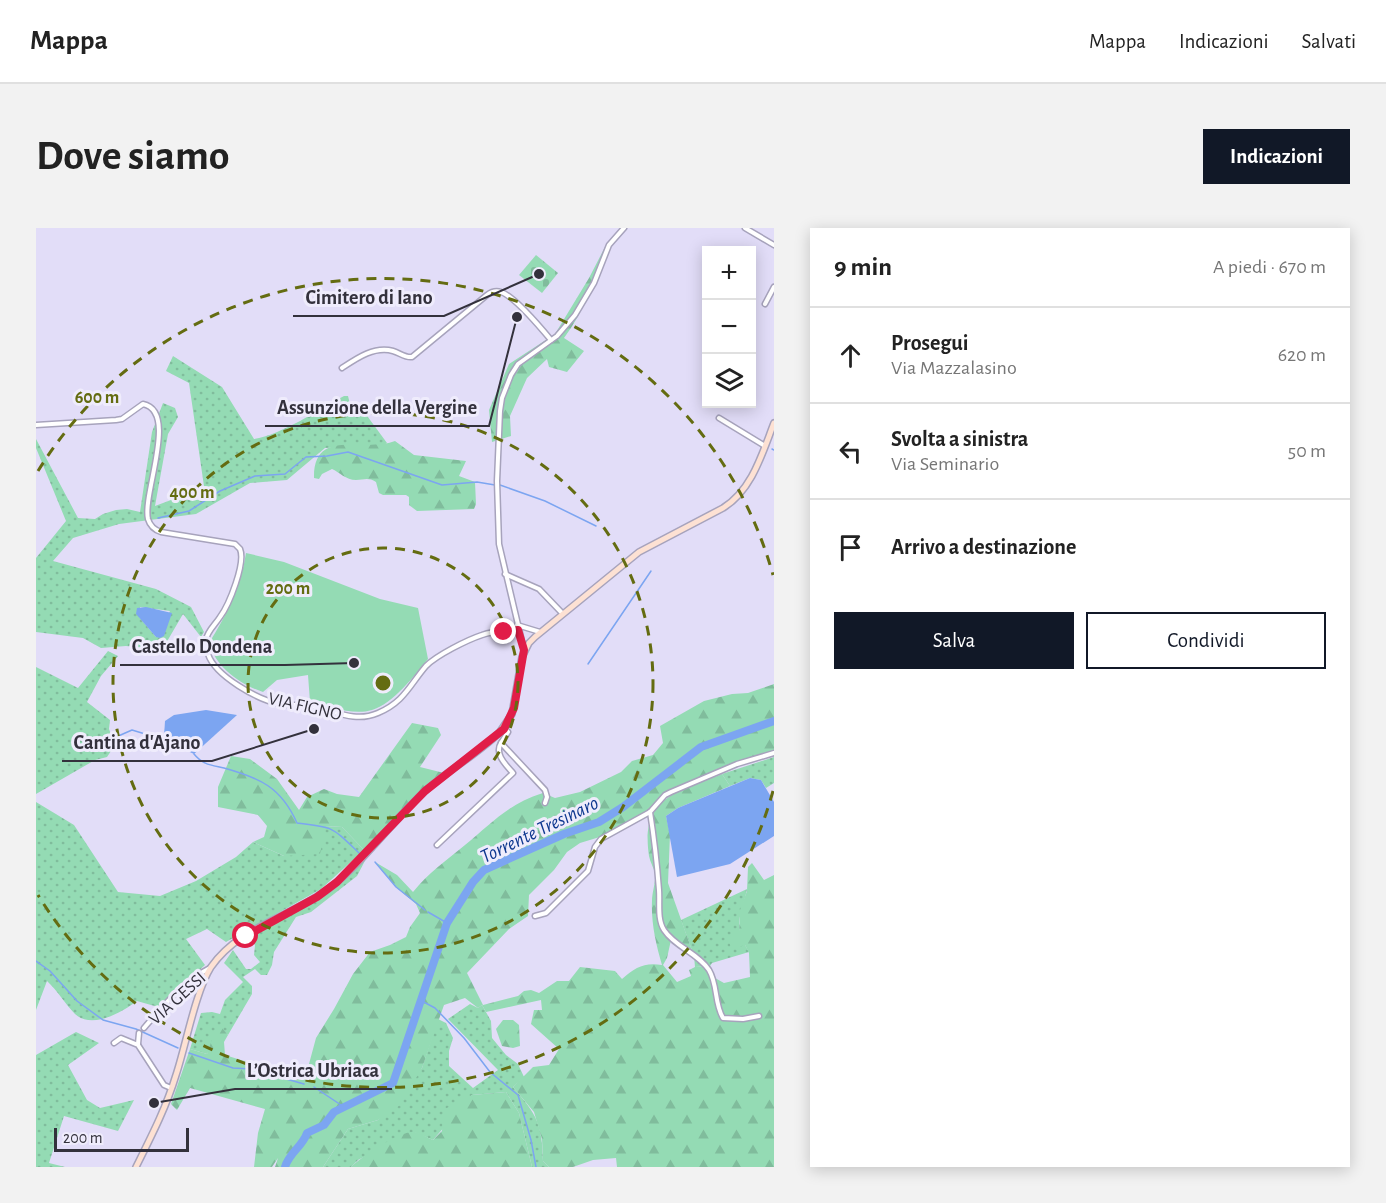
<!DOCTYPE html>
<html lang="it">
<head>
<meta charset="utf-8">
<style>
  :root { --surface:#fff; --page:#f2f2f2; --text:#222; --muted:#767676; --line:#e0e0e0; --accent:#111827 }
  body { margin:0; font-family:"Alegreya Sans",sans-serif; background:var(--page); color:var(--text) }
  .controls { position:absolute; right:18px; top:18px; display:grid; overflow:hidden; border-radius:0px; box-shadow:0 3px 15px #0003 }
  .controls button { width:54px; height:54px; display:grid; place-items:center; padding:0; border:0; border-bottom:2px solid var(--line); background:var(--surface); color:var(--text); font:30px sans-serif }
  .scale { position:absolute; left:18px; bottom:15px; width:135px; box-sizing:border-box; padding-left:6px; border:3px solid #33313c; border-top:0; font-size:16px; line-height:21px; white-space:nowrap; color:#33313c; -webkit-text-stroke:4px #efecfc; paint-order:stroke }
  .stop { position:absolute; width:18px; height:18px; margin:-14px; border:4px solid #e11d48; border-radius:50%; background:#fff }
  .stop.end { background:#e11d48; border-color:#fff; box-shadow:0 2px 6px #0008 }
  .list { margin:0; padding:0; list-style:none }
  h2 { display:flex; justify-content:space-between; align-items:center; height:78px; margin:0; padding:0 24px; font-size:26px }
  h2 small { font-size:20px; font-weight:400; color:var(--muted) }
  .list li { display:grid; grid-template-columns:39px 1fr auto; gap:18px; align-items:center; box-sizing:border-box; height:96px; padding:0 24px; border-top:2px solid var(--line) }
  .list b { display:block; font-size:22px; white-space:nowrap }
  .list p { margin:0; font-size:20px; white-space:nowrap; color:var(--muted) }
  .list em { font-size:20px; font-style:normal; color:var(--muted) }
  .actions { display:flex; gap:12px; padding:18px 24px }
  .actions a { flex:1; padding:14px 0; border:2px solid var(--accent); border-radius:0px; text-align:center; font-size:21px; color:var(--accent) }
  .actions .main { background:var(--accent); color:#fff }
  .icon { flex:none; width:33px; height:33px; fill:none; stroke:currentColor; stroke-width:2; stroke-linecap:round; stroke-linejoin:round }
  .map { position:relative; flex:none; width:738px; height:939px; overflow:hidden; border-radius:0px }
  header { display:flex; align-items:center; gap:36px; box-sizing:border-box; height:84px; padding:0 30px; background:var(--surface); border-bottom:2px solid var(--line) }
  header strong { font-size:28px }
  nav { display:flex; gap:33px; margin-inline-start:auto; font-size:21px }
  .intro { display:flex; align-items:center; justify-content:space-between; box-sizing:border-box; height:144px; padding:0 36px }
  h1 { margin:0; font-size:42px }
  .button { padding:15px 27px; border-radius:0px; background:var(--accent); color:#fff; font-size:21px; font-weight:700 }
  main { display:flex; gap:36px; padding:0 36px }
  aside { flex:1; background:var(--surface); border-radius:0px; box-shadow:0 3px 15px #0003 }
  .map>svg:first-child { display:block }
</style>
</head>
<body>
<header>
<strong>Mappa</strong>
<nav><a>Mappa</a><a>Indicazioni</a><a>Salvati</a></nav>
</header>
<div class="intro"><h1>Dove siamo</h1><a class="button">Indicazioni</a></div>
<main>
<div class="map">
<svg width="738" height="939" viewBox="0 0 738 939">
  <defs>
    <pattern id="grass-dots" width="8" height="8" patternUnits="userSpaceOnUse" patternTransform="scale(1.5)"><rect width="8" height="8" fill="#94dbb4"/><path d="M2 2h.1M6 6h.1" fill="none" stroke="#80bc9c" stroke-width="1.8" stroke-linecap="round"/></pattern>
    <pattern id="forest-firs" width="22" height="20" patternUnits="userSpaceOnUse" patternTransform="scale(1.5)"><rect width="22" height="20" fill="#94dbb4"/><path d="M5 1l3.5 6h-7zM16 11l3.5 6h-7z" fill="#80bc9c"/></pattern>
    <pattern id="cemetery-stones" width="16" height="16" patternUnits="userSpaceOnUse" patternTransform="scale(1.5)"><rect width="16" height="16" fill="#94dbb4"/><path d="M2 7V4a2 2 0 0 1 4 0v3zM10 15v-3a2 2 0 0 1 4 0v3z" fill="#80bc9c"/></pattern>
  </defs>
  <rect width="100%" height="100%" fill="#e2ddf8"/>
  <g fill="url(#grass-dots)" fill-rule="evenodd">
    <path d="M137,128l49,31 32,52c27,-4 66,-30 90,-43h4l3,12 5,5 6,-4 25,34 -3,2 -59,3 -38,32 -37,3 -54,31 -77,10 -46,14 -20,23 103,28 35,18 13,25 -3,5 -18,-23 -21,36 -36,-4 -25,2 -18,-10 -47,-6v-74l30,-37 -30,-73v-9l42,79 17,1 8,-5 13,-4 11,-1 13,3 12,-80 11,-29 12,5 3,9 -10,17 -13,72 16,-6h35l-17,-117 -23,-12zM104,379l30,4 -14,26 -17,-20z"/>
    <path d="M72,423l10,5 -17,20 -14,26 23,18 -1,9 6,16 -8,12 -12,3 -59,34v-127l42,21z"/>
    <path d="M738,529v26l-8,5 -5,-8 -11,-2 -20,8 -8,-12z"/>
    <path d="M0,574l38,23 44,67 42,4 36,-15 40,-24 17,-15 31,14 41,-30 17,1 22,23 -43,39 -95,53 -19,-13 -21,10 19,26 -47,42 -21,-6c-15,11 -45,29 -62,13 -10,-10 -17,-23 -28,-33l-11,29z"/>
    <path d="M332,627l-11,21 -46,36 -15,5 -22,35 -2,13 -5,10h-6l-6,-6 -12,8 9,9v8l-24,41 -6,-6 -15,25 -17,-5 11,-36 11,-1 8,2 5,-14 18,-18 -19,-19 9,-13 13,19h5l9,-7 -6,-7 1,-10 -8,-8c46,-24 84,-45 121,-82z"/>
    <path d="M711,661c-6,29 -15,34 2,63l-37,11 -2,3 -15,1 -1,-11 -13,-36z"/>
    <path d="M434,776l8,4 4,-3 9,16 1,17 14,17 12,9 6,13 -11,10c24,28 29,36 30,74l6,6h-17l-13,-54 -13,-21 -34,3 -39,45 -19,-8 -56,28 -7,7h-28l25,-38 30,-9 44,-52 16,-49 8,4 7,15 -4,13v15l24,22 25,-18 -50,-51z"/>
    <path d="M40,804l23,11 -31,22 19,35 13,8 34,-8 -16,31 -54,-15 -15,47 16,4h-29v-112z"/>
  </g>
  <g fill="url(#forest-firs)">
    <path d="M569,19l2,1c-12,30 -23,64 -43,90l20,13 -17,21 -18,-5 -2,-8 -20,19 -17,38 1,20 -19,6 -3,-32 20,-46 46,-30 34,-56z"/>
    <path d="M359,213l19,14 52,6 -7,15 16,6 1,22 -2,5 -57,2 -8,-6v-8l-3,-2h-23l-4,-2 -3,-11c-8,-5 -12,-2 -20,-2 -10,0 -17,-8 -24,-11l-10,5 -3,5 -5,-1c-1,-51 50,-25 81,-37z"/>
    <path d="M738,456v67l-36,11 -70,28 -21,21 -44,25 -23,7 -13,9 -13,18 -25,25 -1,21 -19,13 -42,44 16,32 35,-9 6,-5 7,-1 8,3 18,-12h12l11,-14 35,4 7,8c13,-12 23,-17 40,-14 -6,-21 -11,-42 -10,-64 0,-9 4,-19 3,-27 -1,-6 -5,-12 -6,-18 -9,-59 28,-64 73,-82l8,12 -52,22 -12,8 4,19 -2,48 26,73 -23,-16 -4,18 -4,7 14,17 14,-6 -2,-6 6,-3 15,-1 5,12 9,5 26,-6 -1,-24 -4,-8 -14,4 -2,-9 10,-7 1,-23 7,-19 1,-24 4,-4 12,17 10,-5v292h-157l-1,-9 -23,2 -20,7h-24l-6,-6 -1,-22 -8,-27 -21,-25 20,-20 16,-2 10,-16 -28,-25 3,-14h8l-1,-10 -55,12 -4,-7 -4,3 -13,-10 -21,7 -22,63 -22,37 -22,15 -30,9 -25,38h-48l3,-9 -6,9h-18l4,-34 7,-24 -75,-21 -13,22 -6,-6 19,-55 17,5 7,-20 8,-6 6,7 -4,7 1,13 44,14 37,6 10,-37 18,-29 19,-35 17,-22 20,-7 16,-8 4,-10 10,-14 -4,-9 -20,-17 -21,-25 22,13 16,17c15,-19 34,-32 52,-47 27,-22 43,-41 78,-52l12,5 25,-6 41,-20 11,-11 21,-6 10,-12 -3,-17 44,-25 28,-7 16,-1z"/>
    <path d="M376,495l26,5 3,7 -21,32 24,6 -31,25 -49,52 -22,-23 -16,-1 -6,28 -36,2 -31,-14 11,-5 3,-11 -9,-11 -40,-8v-20l13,-31 19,3 27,20 22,31 8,-13 17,-8 13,5 22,3z"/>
    <path d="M467,792h10l6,5 1,21 -7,2 -11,-2 -6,-17z"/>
    <path d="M470,864l13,21 13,54h-181c10,-10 49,-37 64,-35 6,1 12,6 18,8l9,-9 1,-21 29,-15z"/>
  </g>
  <path fill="url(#cemetery-stones)" d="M500,27l22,18 -16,20 -23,-18z"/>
  <path fill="#94dbb4" d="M210,325l38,9 96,37 38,9 10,51c-14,17 -34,44 -56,51 -19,6 -44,-4 -62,-8l-2,-27 -31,5 -14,12c-24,-8 -47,-25 -54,-49 18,-29 32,-56 37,-90z"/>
  <g fill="#7ca5f1">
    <path d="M110,379l26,6 -8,23 -4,2 -4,-1 -20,-23 1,-6z"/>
    <path d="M170,482l31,5 -43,39 -15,-7 -15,-11 1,-15 9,-6z"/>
    <path d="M714,550l11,2 13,22v34l-44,28 -53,13 -11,-61 12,-8z"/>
  </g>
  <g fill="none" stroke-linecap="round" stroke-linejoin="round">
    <g stroke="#7ca5f1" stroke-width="1.5">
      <path d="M736,221l2,1"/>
      <path d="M464,257l45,16 51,25"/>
      <path d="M122,290l31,-7 31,-20 35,-15 30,-2 21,-17 21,-1 21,-4 94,33 35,-3 18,3"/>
      <path d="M552,436l63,-93"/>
      <path d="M80,509l16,-7 23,7 9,-1"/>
      <path d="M158,526c9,11 17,11 30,14 36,10 57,19 73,55 37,4 35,4 62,30"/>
      <path d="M339,634l21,25 29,23"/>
      <path d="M392,684l19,11"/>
      <path d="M0,733l14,10 27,30 26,19 33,9 42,19"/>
      <path d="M384,772l15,8 29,30 26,34 28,23 13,45 5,27"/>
      <path d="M153,825l44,15 18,1 53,15"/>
      <path d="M278,859l30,20"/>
    </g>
    <path stroke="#7ca5f1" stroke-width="8" d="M249,939c4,-14 18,-21 22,-34l17,-8 10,-13 59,-29 54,-160 26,-41 11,-12 80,-36 35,-12 24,-15 78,-60 73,-26"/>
    <g stroke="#a7a3bc" stroke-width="7">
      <g id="street">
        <path d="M709,0l29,17"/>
        <path d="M729,76l9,-17"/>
        <path d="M306,140c15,-10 32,-22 51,-17 7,2 12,7 19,6l75,-62c4,-3 8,-5 14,-3 13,4 40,36 50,48"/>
        <path d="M683,190l46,28"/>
        <path d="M0,197l80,-5 6,-1 21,-15c36,7 -1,90 5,115 2,7 7,11 13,13l74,12 5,5c6,14 -11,56 -20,68 -5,8 -13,14 -14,23 -1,5 0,10 2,14 7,22 50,46 72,50 11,2 22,0 32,2 23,5 43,17 66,7 26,-11 31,-27 48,-47 11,-11 41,-26 56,-31 11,-4 24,-4 36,-5"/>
        <path d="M469,346l34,15 23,24"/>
        <path d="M481,397l23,7"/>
        <path d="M488,422l-25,-106 -2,-63 3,-70 2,-13 9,-23 7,-11 39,-28 18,-21 19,-32 15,-38 15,-17"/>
        <path d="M468,500l4,4 -7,11 44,47 2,7 -2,6"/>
        <path d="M614,584c4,25 7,51 9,78 1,13 -2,29 5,40 11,17 34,23 45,40 9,15 5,33 14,48l20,1 16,-3"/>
        <path d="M401,617l76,-72c-7,-8 -19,-19 -12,-30"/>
        <path d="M499,688l11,-3 42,-42 7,-24 6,-8 49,-27 15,-17 6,-3 66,-28 37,-11"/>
        <path d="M108,800c19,-22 40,-47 66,-60"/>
        <path d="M78,815l7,-5 17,7 26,40 7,3"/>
        <path d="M102,816l1,-11"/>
      </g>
    </g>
    <g stroke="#a7a3bc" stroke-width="8">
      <path id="secondary" d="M100,939c15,-30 30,-59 40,-92 10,-30 19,-82 35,-108 28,-41 83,-51 120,-80 35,-28 61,-65 93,-95 23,-21 52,-37 75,-59l13,-19 10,-57 7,-14 6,-6 104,-85 84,-44c29,-18 39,-54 51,-85"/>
    </g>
    <use href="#street" stroke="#fff" stroke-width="4"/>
    <use href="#secondary" stroke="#fde1d3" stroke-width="5"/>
  </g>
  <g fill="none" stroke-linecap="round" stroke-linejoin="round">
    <path stroke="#e11d48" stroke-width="8" d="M210,708l71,-39 20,-15 88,-91 79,-62 10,-21 10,-58 -6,-20 -14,2"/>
  </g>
  <g fill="none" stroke="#646c11" stroke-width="3" stroke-dasharray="10 8">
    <circle cx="347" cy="455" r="135"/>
    <circle cx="347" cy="455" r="270"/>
    <path d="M737 563A405 405 0 0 1 2 667M2 243A405 405 0 0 1 737 347"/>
  </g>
  <g text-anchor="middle" stroke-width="6" stroke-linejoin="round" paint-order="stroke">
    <g font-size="18" fill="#33313c" stroke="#efecfc">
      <text transform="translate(269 478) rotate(13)" y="6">VIA FIGNO</text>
      <text transform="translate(141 770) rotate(-42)" y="6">VIA GESSI</text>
    </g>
    <g font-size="20" font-style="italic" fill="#0e388f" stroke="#efecfc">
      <text transform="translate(503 601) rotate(-26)" y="7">Torrente Tresinaro</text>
    </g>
  </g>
  <circle cx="347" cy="455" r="9" fill="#646c11" stroke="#efecfc" stroke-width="3"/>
  <g font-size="18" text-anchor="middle" font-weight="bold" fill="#646c11" stroke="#efecfc" stroke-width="6" stroke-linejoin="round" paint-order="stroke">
    <text x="61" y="175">600 m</text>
    <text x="156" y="270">400 m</text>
    <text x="252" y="366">200 m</text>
  </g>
  <path fill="none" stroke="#33313c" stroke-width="2" d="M503 46L408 88H257M481 89L453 198H229M318 435L249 437H84M278 501L176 533H26M118 875L199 861H356"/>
  <g fill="#33313c" stroke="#efecfc" stroke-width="2">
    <circle cx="503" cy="46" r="6"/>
    <circle cx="481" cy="89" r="6"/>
    <circle cx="318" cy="435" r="6"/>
    <circle cx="278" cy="501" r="6"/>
    <circle cx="118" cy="875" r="6"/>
  </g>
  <g font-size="20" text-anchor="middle" font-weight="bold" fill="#33313c" stroke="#efecfc" stroke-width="6" stroke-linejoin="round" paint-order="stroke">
    <text x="333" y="76">Cimitero di Iano</text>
    <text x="341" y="186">Assunzione della Vergine</text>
    <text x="166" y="425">Castello Dondena</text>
    <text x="101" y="521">Cantina d'Ajano</text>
    <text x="277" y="849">L’Ostrica Ubriaca</text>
  </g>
</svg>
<div class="controls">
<button>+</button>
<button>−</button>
<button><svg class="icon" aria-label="layers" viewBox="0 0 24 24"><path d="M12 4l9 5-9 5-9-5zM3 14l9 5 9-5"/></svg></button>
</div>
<div class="scale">200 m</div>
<div class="stop" style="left:210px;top:708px"></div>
<div class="stop end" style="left:468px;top:404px"></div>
</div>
<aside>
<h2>9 min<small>A piedi · 670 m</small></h2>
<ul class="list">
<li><svg class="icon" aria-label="ahead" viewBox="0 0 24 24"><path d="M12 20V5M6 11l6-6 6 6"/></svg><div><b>Prosegui</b><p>Via Mazzalasino</p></div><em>620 m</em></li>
<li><svg class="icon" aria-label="left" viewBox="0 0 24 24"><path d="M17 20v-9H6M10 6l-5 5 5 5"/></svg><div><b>Svolta a sinistra</b><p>Via Seminario</p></div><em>50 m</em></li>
<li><svg class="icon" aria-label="arrive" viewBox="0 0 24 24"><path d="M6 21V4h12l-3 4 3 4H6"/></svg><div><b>Arrivo a destinazione</b></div></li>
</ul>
<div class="actions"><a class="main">Salva</a><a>Condividi</a></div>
</aside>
</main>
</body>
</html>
